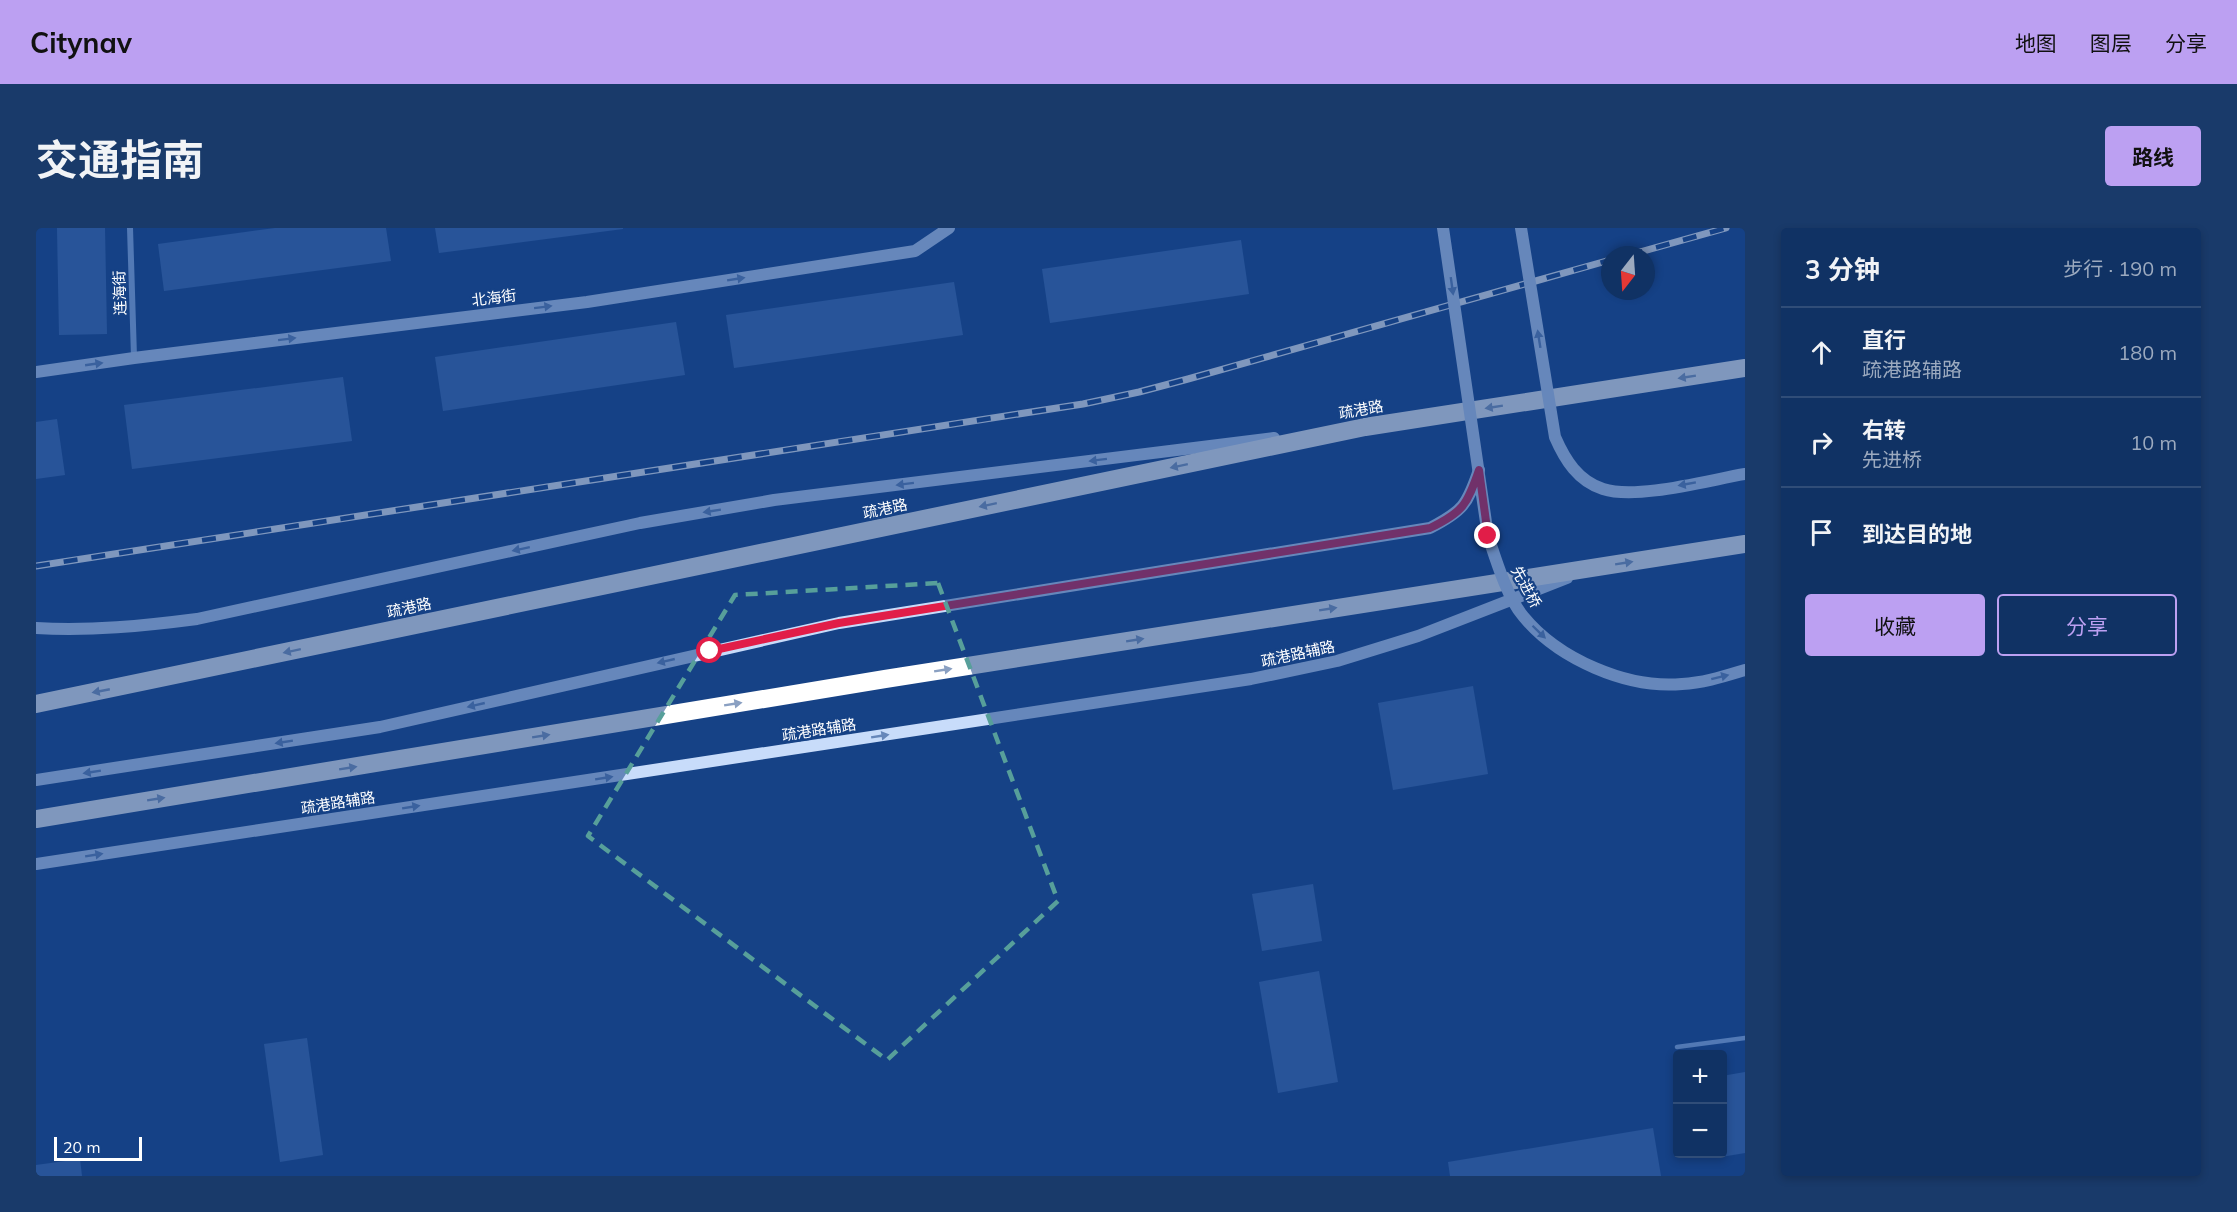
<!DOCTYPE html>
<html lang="zh">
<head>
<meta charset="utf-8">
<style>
  :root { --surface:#103264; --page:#193a6a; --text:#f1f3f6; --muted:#9caabf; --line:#304d78; --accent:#bca0f2 }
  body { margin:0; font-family:Mulish,"Noto Sans SC",sans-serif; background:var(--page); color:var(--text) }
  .controls { position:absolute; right:18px; bottom:18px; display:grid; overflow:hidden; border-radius:6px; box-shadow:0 3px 9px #0003 }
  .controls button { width:54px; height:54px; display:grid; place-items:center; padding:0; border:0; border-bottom:2px solid var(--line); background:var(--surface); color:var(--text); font:30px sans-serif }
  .compass { position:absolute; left:1565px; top:18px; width:54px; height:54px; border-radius:50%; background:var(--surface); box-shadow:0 3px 9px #0003; rotate:197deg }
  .scale { position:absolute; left:18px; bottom:15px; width:88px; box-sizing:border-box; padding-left:6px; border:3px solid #fff; border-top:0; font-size:16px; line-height:21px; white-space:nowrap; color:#fff; -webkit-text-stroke:4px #164286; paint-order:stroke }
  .stop { position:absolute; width:18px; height:18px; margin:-14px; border:4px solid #e11d48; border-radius:50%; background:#fff }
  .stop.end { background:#e11d48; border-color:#fff; box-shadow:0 2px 6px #0008 }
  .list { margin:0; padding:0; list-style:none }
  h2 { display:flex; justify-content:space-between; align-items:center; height:78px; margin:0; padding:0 24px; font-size:26px }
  h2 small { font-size:20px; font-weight:400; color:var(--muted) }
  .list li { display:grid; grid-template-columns:39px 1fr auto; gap:18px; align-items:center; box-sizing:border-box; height:90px; padding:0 24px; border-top:2px solid var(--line) }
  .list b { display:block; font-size:22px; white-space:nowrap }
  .list p { margin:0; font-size:20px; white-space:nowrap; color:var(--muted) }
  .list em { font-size:20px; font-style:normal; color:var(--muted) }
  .actions { display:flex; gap:12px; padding:18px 24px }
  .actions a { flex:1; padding:14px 0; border:2px solid var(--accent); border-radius:6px; text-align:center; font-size:21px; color:var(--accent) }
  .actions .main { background:var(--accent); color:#111 }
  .icon { flex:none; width:33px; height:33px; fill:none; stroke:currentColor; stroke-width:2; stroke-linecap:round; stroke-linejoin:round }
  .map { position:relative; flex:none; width:1709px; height:948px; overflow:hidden; border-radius:6px }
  header { display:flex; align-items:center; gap:36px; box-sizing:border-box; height:84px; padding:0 30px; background:var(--accent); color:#111 }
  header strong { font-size:28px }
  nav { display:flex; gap:33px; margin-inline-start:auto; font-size:21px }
  .intro { display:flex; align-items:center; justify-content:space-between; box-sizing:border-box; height:144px; padding:0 36px }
  h1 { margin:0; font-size:42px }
  .button { padding:15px 27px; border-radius:6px; background:var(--accent); color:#111; font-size:21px; font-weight:700 }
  main { display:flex; gap:36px; padding:0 36px }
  aside { flex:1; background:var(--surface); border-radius:6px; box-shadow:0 3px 9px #0003 }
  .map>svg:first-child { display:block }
</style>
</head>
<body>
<header>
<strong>Citynav</strong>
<nav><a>地图</a><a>图层</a><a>分享</a></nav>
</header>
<div class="intro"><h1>交通指南</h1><a class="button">路线</a></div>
<main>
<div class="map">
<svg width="1709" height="948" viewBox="0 0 1709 948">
  <rect width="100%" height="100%" fill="#164286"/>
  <g fill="#3e6cb0">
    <path d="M21,0h48l2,106 -48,1z"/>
    <path d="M239,0h111l5,33 -227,30 -6,-47z"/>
    <path d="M399,0h188v1l-184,24z"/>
    <path d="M1205,12l8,54 -199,29 -8,-54z"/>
    <path d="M918,54l9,53 -229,33 -8,-53z"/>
    <path d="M640,94l9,53 -242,36 -8,-54z"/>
    <path d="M307,149l9,64 -220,28 -8,-64z"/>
    <path d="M21,191l8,56 -29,4v-57z"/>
    <path d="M1437,458l15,88 -95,16 -15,-87z"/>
    <path d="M1277,656l9,57 -60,10 -10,-57z"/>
    <path d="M1283,743l19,111 -60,11 -19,-111z"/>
    <path d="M271,810l16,117 -43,7 -16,-118z"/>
    <path d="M1709,844v81l-30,5 -1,-4h8v-78z"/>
    <path d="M1617,900l8,48h-211l-2,-14z"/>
    <path d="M44,931l2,17h-46v-11z"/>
  </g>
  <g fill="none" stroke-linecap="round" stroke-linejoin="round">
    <path stroke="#9bbdee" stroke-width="4.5" d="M1641,819l68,-9"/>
    <path stroke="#9bbdee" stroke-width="6" d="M94,0l4,129"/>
    <g stroke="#c8dcfa" stroke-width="12">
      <path d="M0,144l98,-14 453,-56 328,-51 34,-23"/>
      <path d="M0,400c55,3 107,-2 161,-9l443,-96 134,-23 500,-62"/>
      <path d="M0,552l344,-53 459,-104 591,-95c33,-17 37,-23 49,-58"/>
      <path d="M0,636l1215,-185 86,-18 81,-25 149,-58"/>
    </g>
    <g stroke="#fff" stroke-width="18">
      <path d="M0,476l1329,-277 380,-59"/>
      <path d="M0,591l849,-140 860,-135"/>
    </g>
    <g stroke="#fff" stroke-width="7">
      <g id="rail">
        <path d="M1593,27l97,-27"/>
        <path d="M0,338l1047,-162 56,-12 49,-13 422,-119"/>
      </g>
    </g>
    <use href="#rail" stroke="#164286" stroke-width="4.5" stroke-dasharray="14" stroke-linecap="butt"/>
    <g stroke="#c8dcfa" stroke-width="12">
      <path d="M1407,0l45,308c8,24 19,61 35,80 35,43 104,73 159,68 22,-1 43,-8 63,-14"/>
      <path d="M1485,0l34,209c10,23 23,44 48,52 34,11 106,-9 142,-15"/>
    </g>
  </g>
  <defs><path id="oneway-solid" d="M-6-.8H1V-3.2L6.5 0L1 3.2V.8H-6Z" transform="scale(1.5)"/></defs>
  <g fill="#6687ba">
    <use href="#oneway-solid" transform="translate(700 51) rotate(-9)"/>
    <use href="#oneway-solid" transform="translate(1416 58) rotate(82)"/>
    <use href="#oneway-solid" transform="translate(507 79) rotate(-7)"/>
    <use href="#oneway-solid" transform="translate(251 111) rotate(-7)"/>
    <use href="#oneway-solid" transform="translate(1503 111) rotate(-99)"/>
    <use href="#oneway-solid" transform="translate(58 136) rotate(-8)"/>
    <use href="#oneway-solid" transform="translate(1062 232) rotate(173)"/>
    <use href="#oneway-solid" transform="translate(869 256) rotate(173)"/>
    <use href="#oneway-solid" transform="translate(1651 256) rotate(170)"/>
    <use href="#oneway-solid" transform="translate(676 283) rotate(171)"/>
    <use href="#oneway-solid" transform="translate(485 321) rotate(168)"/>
    <use href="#oneway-solid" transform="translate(1503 404) rotate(44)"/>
    <use href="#oneway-solid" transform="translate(630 433) rotate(167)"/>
    <use href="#oneway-solid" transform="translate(1684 449) rotate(-14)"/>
    <use href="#oneway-solid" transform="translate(440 477) rotate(167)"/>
    <use href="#oneway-solid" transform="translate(844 508) rotate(-9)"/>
    <use href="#oneway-solid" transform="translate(248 514) rotate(171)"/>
    <use href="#oneway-solid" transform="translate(56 544) rotate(171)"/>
    <use href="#oneway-solid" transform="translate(568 550) rotate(-9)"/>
    <use href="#oneway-solid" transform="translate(375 579) rotate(-9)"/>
    <use href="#oneway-solid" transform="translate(58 627) rotate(-9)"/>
  </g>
  <g fill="#8aa0c2">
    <use href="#oneway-solid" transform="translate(1651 149) rotate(171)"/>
    <use href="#oneway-solid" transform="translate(1458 179) rotate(171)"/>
    <use href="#oneway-solid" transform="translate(1143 238) rotate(168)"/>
    <use href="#oneway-solid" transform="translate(952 277) rotate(168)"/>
    <use href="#oneway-solid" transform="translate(1588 335) rotate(-9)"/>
    <use href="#oneway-solid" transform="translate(1292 381) rotate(-9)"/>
    <use href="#oneway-solid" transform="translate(1099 412) rotate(-9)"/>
    <use href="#oneway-solid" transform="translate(256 423) rotate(168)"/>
    <use href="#oneway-solid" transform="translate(907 442) rotate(-9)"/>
    <use href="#oneway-solid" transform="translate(65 463) rotate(169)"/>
    <use href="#oneway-solid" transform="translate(697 476) rotate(-9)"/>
    <use href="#oneway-solid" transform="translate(505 508) rotate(-9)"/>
    <use href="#oneway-solid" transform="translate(312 540) rotate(-9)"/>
    <use href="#oneway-solid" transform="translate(120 571) rotate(-9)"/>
  </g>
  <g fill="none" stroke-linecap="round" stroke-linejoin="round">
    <path stroke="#e11d48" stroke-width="8" d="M674,423l129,-28 591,-95c33,-16 37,-23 49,-58l9,66"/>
  </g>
  <path d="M0 0H1709V948H0ZM902,355l120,318 -171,159 -299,-224 147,-241z" fill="#164286" fill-opacity=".55" fill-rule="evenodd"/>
  <path fill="none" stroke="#579f9a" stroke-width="4.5" stroke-dasharray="12 8" stroke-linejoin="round" d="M902,355l120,318 -171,159 -299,-224 147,-241z"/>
  <g text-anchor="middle" stroke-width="4.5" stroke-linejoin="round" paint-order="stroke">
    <g font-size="15" fill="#fff" stroke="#164286">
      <text transform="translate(84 65) rotate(-92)" y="5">连海街</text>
      <text transform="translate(458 70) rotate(-7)" y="5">北海街</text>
      <text transform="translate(1325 182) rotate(-10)" y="5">疏港路</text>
      <text transform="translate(849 281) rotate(-12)" y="5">疏港路</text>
      <text transform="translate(1490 359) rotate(61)" y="5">先进桥</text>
      <text transform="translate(373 380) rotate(-12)" y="5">疏港路</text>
      <text transform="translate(1262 426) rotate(-12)" y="5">疏港路辅路</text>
      <text transform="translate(783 502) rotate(-9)" y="5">疏港路辅路</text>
      <text transform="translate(302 575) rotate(-9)" y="5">疏港路辅路</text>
    </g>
  </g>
</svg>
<div class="controls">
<button>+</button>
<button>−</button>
</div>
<svg class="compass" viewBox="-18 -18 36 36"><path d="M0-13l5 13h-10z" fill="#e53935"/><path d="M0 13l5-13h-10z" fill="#9caabf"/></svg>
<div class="scale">20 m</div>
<div class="stop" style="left:674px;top:423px"></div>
<div class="stop end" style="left:1452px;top:308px"></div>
</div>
<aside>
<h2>3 分钟<small>步行 · 190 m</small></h2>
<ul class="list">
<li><svg class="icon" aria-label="ahead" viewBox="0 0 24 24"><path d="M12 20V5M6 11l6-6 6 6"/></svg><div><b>直行</b><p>疏港路辅路</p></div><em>180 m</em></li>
<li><svg class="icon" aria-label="right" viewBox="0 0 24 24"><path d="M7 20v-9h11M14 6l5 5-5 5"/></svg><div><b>右转</b><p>先进桥</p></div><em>10 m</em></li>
<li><svg class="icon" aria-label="arrive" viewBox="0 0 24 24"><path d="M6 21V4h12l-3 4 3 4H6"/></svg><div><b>到达目的地</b></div></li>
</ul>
<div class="actions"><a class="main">收藏</a><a>分享</a></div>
</aside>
</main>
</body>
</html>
